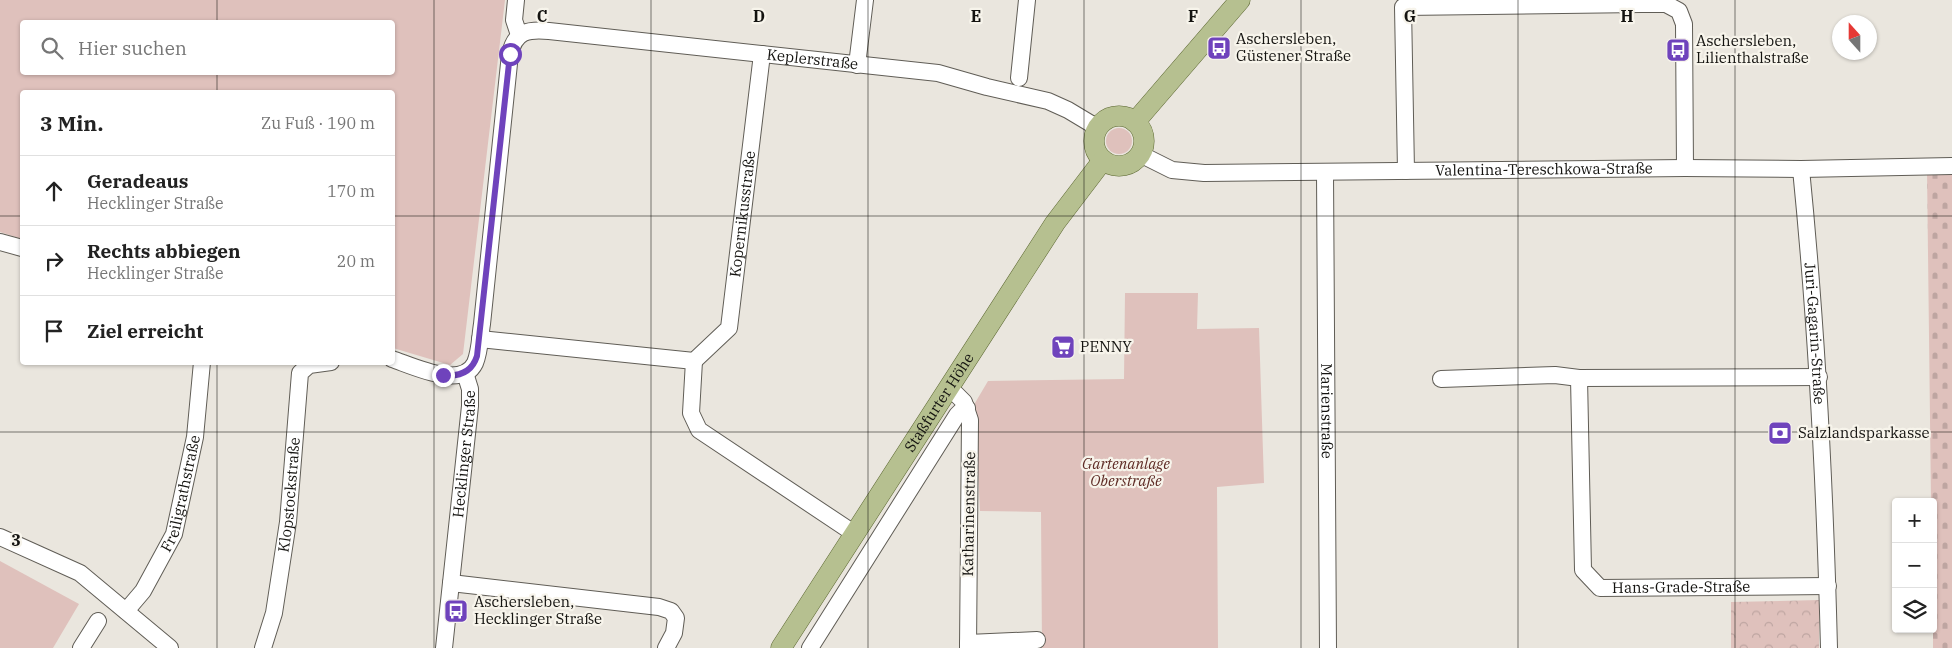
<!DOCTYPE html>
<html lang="de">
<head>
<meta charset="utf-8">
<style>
  :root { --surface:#fff; --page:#f6f6f6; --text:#222; --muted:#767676; --line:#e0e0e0 }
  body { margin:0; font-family:"IBM Plex Serif",serif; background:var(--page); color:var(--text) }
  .controls { position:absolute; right:15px; bottom:15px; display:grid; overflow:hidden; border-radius:5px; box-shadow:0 1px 4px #0004 }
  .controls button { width:45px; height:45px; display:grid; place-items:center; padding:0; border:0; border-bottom:1px solid var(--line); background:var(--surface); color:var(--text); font:25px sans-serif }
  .compass { position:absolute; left:1832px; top:15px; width:45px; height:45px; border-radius:50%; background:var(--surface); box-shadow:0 1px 4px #0004; rotate:339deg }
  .stop { position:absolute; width:15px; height:15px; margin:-11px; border:4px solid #6f43bc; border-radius:50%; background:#fff }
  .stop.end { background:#6f43bc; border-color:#fff; box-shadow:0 1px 5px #0008 }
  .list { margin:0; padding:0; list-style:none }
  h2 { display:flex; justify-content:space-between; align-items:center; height:65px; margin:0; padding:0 20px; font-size:21px }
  h2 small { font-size:16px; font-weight:400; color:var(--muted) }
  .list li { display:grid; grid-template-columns:32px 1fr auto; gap:15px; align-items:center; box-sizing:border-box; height:70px; padding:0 20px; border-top:1px solid var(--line) }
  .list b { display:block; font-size:19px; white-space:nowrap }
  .list p { margin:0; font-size:16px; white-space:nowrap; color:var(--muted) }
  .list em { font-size:16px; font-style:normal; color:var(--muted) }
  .icon { flex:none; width:28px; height:28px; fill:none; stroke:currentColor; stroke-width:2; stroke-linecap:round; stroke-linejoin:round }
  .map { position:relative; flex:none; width:1952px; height:648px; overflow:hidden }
  .search { position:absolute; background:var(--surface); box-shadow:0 1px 4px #0004; left:20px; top:20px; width:375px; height:55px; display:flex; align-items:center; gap:12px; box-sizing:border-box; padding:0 18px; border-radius:5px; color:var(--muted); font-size:19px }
  .panel { position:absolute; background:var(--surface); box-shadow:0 1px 4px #0004; left:20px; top:90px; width:375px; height:275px; border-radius:5px }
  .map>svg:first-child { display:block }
</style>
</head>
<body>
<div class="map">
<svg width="1952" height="648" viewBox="0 0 1952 648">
  <defs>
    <pattern id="forest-crowns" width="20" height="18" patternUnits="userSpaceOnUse" patternTransform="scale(1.25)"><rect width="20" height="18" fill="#dfc1bc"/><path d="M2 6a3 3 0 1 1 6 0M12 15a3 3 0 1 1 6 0" fill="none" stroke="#bea5a1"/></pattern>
    <pattern id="cemetery-stones" width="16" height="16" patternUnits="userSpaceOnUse" patternTransform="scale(1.25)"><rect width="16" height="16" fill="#dfc1bc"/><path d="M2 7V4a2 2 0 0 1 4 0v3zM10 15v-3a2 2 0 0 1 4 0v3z" fill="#bea5a1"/></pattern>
  </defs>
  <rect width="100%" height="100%" fill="#eae6de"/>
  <g fill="#dfc1bc" fill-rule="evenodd">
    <path d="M0,0h505l-42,354 -13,11 -57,-17 -1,-256h-370v147l-22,-7zM392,22v50h-370v-50z"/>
    <circle cx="1119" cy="141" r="13"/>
    <path d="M1125,293h73l-1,36 62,-1 5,155 -47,4 1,161h-176l-1,-136 -61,-1 -5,-108 13,-22 136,-2z"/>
    <path d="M0,561l79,43 -26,44h-53z"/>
  </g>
  <path fill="url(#forest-crowns)" d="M1819,600v48h-88v-46z"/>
  <path fill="url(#cemetery-stones)" d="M1927,170h25v478h-19v-146h-2z"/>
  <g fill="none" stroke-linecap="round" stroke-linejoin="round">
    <g stroke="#605d56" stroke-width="18">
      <g id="minor">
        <path d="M516,0l-2,20 5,15"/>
        <path d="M857,65l8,-65"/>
        <path d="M1019,78l8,-78"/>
        <path id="s1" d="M1140,154l32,16 32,3 481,-5 116,1 151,-3"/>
        <path id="s2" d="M1801,169c16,160 24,319 28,479"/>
        <path d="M1406,171l-3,-164 238,-3h25l13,7 5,13 1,144"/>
        <path id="s3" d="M1325,173l3,475"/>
        <path d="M0,242l22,6"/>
        <path id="s4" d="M480,339l214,22 35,-33 33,-274"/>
        <path id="s5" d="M392,359c21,7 70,31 83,4 5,-12 5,-27 7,-39l28,-270c5,-23 18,-25 39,-23l389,42 49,14 61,14 20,9 30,18"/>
        <path d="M694,361l-3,52 8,17 156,104"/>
        <path id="s6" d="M1819,377l-240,1 4,192 17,18 228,-2"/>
        <path d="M1441,379l114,-4 24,3"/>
        <path d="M949,387l15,15 6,18 -2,228"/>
        <path d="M0,537l80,36 90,75"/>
        <path d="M451,583l208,24 12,4 5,7 -2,15 -8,15"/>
        <path id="s7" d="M126,611l17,-20 31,-57 21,-97 7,-75"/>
        <path d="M968,643l69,-3"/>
        <path d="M81,648l17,-27"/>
        <path id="s8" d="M263,648l11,-35 14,-91 12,-149 9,-8 22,-3"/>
        <path id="s9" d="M444,648l26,-242v-17l-5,-16"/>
        <path d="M810,648l147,-233 4,-4 6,-3"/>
      </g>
    </g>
    <g stroke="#5d6833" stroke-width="21">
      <g id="major">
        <circle cx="1119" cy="141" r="25"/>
        <path d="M1135,122l105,-122"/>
        <path id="s10" d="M781,648l274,-425 48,-63"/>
      </g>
    </g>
    <use href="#minor" stroke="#fff" stroke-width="16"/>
    <use href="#major" stroke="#b6c090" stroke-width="20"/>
  </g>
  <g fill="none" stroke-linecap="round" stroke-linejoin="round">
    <path stroke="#6f43bc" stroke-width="6" d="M443,375c17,2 29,-3 34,-19l33,-302"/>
  </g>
  <path fill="none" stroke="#141310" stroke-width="1" stroke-opacity="0.55" d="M217,0v22M434,0v648M651,0v648M868,0v648M1084,0v648M1301,0v648M1518,0v648M1735,0v648M217,72v20M0,216h22M392,216h1560M217,362v286M0,432h1952"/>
  <defs>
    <g id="bus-square" transform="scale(1.25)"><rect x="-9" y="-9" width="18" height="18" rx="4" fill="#6f43bc" stroke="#f7f4eb"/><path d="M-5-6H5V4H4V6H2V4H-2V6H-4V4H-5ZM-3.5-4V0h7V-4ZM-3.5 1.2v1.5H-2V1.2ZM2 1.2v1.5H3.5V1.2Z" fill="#fff"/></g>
    <g id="supermarket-square" transform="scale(1.25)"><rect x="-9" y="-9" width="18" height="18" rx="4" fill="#6f43bc" stroke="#f7f4eb"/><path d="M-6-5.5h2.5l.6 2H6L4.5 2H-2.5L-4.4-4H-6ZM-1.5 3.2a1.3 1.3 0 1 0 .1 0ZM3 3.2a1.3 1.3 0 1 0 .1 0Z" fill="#fff"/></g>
    <g id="bank-square" transform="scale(1.25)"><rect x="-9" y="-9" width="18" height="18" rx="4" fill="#6f43bc" stroke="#f7f4eb"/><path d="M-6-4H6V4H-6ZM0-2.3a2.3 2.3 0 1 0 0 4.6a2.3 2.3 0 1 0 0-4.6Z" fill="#fff"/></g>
  </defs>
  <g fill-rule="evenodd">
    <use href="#bus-square" x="1219" y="48"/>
    <use href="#bus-square" x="1678" y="50"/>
    <use href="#supermarket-square" x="1063" y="347"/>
    <use href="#bank-square" x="1780" y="433"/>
    <use href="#bus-square" x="456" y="611"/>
  </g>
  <g text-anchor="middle" stroke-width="4.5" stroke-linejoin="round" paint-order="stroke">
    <g font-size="15" fill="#141310" stroke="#f7f4eb" text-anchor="start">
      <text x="1236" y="44">Aschersleben,<tspan x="1236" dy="17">Güstener Straße</tspan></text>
      <text x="1696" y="46">Aschersleben,<tspan x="1696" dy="17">Lilienthalstraße</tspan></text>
      <text x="1080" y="352">PENNY</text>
      <text x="1798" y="438">Salzlandsparkasse</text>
      <text x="474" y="607">Aschersleben,<tspan x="474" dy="17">Hecklinger Straße</tspan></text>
    </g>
    <g font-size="15" fill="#141310" stroke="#f7f4eb">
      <text dy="5" stroke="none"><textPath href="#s5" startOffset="718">Keplerstraße</textPath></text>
      <text dy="5" stroke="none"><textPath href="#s1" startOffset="408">Valentina-Tereschkowa-Straße</textPath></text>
      <text dy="5" stroke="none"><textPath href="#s4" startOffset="378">Kopernikusstraße</textPath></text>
      <text dy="5" stroke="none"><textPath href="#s2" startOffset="165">Juri-Gagarin-Straße</textPath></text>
      <text dy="5" stroke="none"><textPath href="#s10" startOffset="292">Staßfurter Höhe</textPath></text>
      <text dy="5" stroke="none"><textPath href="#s3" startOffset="238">Marienstraße</textPath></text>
      <text dy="5" stroke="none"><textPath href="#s9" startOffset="195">Hecklinger Straße</textPath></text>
      <text dy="5" stroke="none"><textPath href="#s7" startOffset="132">Freiligrathstraße</textPath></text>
      <text dy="5" stroke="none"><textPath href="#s8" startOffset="156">Klopstockstraße</textPath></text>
      <text transform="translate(969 514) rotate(-89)" y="5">Katharinenstraße</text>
      <text dy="5" stroke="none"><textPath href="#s6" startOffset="538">Hans-Grade-Straße</textPath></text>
    </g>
    <g font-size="15" font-style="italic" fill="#5f2c26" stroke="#f7f4eb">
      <text x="1126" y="469">Gartenanlage<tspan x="1126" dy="17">Oberstraße</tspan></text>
    </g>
  </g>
  <g font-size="16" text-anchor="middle" font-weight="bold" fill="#141310" stroke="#f7f4eb" stroke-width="4.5" stroke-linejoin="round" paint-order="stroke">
    <text x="542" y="22">C</text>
    <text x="759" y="22">D</text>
    <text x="976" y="22">E</text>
    <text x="1193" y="22">F</text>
    <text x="1410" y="22">G</text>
    <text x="1627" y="22">H</text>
    <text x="16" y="546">3</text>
  </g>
</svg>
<div class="controls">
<button>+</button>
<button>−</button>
<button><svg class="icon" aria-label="layers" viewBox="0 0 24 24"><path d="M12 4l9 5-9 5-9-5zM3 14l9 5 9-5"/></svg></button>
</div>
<svg class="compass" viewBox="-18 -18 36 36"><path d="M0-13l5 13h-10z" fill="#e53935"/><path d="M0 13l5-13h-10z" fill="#767676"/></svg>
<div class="stop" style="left:510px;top:54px"></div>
<div class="stop end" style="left:443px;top:375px"></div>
<div class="search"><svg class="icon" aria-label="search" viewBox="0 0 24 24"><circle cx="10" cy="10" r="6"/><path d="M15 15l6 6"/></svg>Hier suchen</div>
<section class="panel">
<h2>3 Min.<small>Zu Fuß · 190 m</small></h2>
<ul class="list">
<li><svg class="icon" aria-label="ahead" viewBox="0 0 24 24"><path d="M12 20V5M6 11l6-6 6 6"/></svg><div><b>Geradeaus</b><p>Hecklinger Straße</p></div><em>170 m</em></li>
<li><svg class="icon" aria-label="right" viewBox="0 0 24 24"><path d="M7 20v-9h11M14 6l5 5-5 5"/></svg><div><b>Rechts abbiegen</b><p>Hecklinger Straße</p></div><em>20 m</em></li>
<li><svg class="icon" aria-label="arrive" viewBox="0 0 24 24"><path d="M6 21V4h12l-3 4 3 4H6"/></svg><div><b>Ziel erreicht</b></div></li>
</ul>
</section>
</div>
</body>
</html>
